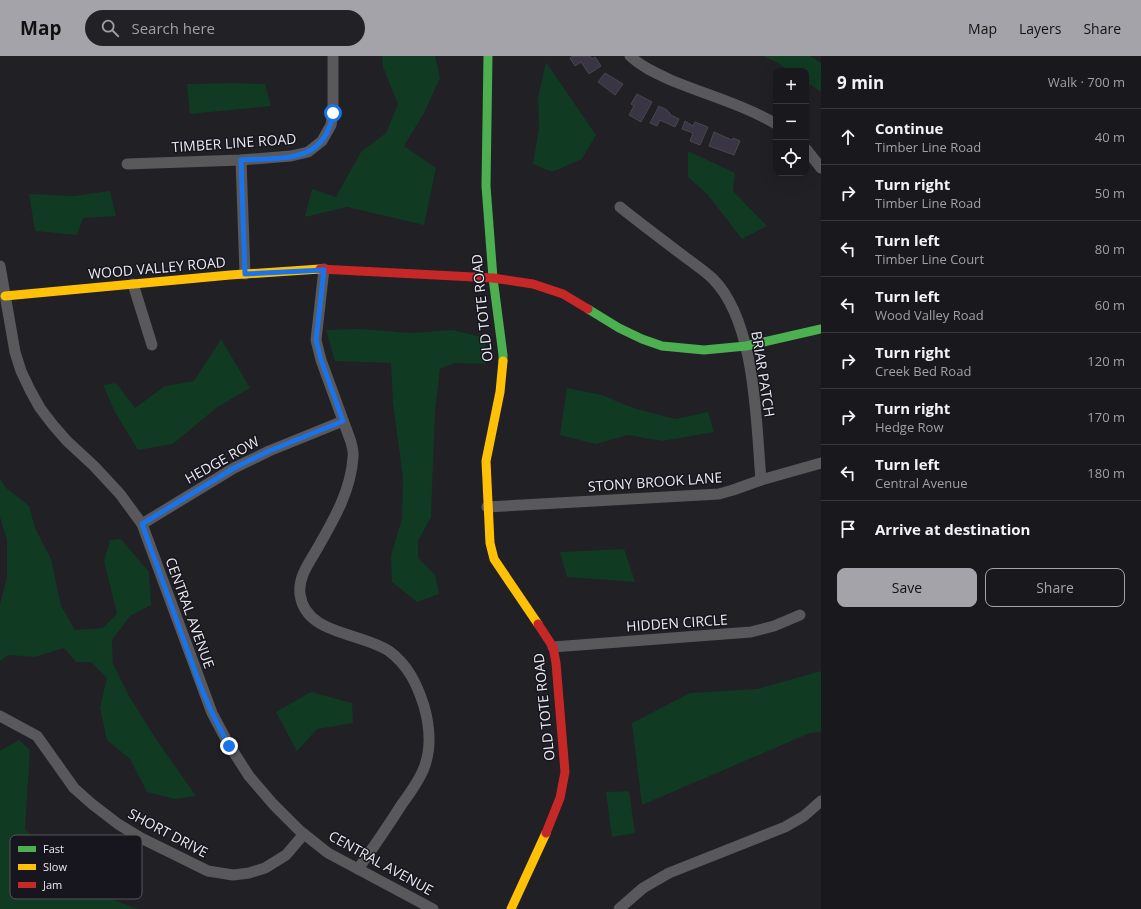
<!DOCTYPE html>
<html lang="en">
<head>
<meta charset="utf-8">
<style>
  :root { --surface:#19181c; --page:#222125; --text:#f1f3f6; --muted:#9fa0a3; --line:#37373b; --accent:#a4a3aa }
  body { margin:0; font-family:"Open Sans",sans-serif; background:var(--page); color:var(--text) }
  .controls { position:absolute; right:12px; top:12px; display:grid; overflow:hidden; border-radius:8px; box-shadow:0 4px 16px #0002 }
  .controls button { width:36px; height:36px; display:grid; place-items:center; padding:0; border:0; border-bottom:1px solid var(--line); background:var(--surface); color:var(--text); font:20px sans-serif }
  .stop { position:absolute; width:12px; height:12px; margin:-9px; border:3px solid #1a73e8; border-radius:50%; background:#fff }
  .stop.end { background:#1a73e8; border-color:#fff; box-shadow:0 1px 4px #0008 }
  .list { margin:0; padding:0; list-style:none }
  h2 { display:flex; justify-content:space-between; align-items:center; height:52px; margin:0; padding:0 16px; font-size:17px }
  h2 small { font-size:13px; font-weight:400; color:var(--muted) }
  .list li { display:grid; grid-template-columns:26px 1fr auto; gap:12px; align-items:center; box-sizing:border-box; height:56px; padding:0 16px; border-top:1px solid var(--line) }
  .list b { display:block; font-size:15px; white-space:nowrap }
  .list p { margin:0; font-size:13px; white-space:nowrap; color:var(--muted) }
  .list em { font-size:13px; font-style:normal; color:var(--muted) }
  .actions { display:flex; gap:8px; padding:12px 16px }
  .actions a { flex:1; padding:9px 0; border:1px solid var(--accent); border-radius:8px; text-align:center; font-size:14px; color:var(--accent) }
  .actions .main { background:var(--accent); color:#111 }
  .icon { flex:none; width:22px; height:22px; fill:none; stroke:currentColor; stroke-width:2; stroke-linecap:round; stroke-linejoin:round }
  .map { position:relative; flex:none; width:821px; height:853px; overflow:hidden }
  header { display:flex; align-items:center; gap:24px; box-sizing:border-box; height:56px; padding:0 20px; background:var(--accent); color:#111 }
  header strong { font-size:19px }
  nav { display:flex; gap:22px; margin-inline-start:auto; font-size:14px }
  .search { width:280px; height:36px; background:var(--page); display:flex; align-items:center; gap:10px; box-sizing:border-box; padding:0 14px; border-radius:22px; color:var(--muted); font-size:15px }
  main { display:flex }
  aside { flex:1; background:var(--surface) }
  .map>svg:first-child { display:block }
</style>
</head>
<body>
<header>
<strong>Map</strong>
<div class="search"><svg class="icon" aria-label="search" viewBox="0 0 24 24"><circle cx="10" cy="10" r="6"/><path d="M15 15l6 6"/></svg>Search here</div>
<nav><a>Map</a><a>Layers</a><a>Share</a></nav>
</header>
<main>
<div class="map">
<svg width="821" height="853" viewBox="0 0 821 853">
  <rect width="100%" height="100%" fill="#212025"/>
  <g fill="#103a22">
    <path d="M382,0h53l5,22 -16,35 -20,33 32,22 -12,57 -77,-18 -42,10 7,-28 24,8 25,-45 25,-19 12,-29 -15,-37z"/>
    <path d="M763,0h47l11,7v29l-15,-10v-11h-16l-12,-8z"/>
    <path d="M546,6l50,73 -14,24 -30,13 -19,-8 6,-36 -1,-30z"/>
    <path d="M235,27l30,1 6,22 -81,8 -3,-30z"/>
    <path d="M688,95l47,22 -2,18 34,35 -25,13 -34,-44 -20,-18z"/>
    <path d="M110,135l6,25 -33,2 -6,17 -42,-4 -6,-37 44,2z"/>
    <path d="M360,273l52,4 40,-3 34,8 -1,26 -31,-1 -14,6 -5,42 -4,106 -13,24v17l17,17 4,19 -22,8 -25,-20 -1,-26 11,-38 1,-40 -10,-75 -2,-40 -56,-2 -9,-31z"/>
    <path d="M221,283l29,49 -34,20 -43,36 -35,6 -23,-38 -12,-27 13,-2 19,25 30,-22 29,-5z"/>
    <path d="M567,332l35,7 31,13 42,11 33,-7 6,20 -52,9 -34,-6 -32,9 -36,-9z"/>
    <path d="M0,422l5,9 24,19 6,22 16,31 10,47 14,24 28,-2 14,-14 -13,-53 6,-21 11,-1 28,33 2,33 -21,11 -18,24 1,24 16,32 27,43 40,57 -21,3 -28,-7 -17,-33 -23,-19 -7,-32 7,-30 -16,-16h-15l-12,-14 -29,9 -27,-2 -8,6v-56l7,-28v-37l-7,-23z"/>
    <path d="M624,493l11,33 -68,-5 -7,-25z"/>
    <path d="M821,615v61l-11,1 -168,72 -10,-82 58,-30 68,-4z"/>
    <path d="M311,636l41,11 1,20 -36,6 -20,22 -21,-39z"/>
    <path d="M19,684l11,10 -5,79 64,62 49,18h-138v-158z"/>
    <path d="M629,735l6,42 -23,4 -6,-45z"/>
  </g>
  <g fill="#393544" stroke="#48474b">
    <path d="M573,0h17l2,3 3,-2 6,9 -12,8 -8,-12 -6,4 -5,-8z"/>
    <path d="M605,17l18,11 -8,11 -17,-13z"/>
    <path d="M637,38l15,8 -11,20 -12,-7 5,-9 -3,-2z"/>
    <path d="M659,50l8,4v1l3,2 -1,1 10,5 -4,8 -15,-7 -3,6 -7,-3z"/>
    <path d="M685,65l8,5 2,-4 13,5 -8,18 -10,-4 3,-8 -11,-4z"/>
    <path d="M714,76l18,8 1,-2 7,3 -6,14 -25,-9z"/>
  </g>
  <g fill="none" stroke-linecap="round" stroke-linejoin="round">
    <g stroke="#59585b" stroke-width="11">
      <path d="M630,0c13,12 28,18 43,25 34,14 71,24 103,43"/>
      <path d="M806,93l15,19"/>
      <path d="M241,104l4,114"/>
      <path d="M127,108l114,-4 50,-4 17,-4 14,-11 9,-16 2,-12v-57"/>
      <path d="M620,151c21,17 43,33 65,50 9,7 20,14 28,22 43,43 43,144 48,201"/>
      <path d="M0,210l15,86 6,19 9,19 10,18 13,17 14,16 27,25 26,28 22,30 70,189 17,32 20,31 24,28 26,26 29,23 105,56"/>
      <path d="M324,213l-8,71 5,20 30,82c1,5 3,11 2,15 -2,34 -20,64 -36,92 -8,14 -19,28 -17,45 5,41 61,38 89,57 19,14 28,33 35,55 6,21 8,41 0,62 -5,13 -14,25 -22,36 -14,22 -29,44 -44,65"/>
      <path d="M133,228l19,61"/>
      <path d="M487,451l232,-13 14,-4 28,-10 60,-17"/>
      <path d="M142,468l92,-56 35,-17 74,-30"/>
      <path d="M553,591l198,-15 23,-6 26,-11"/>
      <path d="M0,660l37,20 37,52 18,16 26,20 23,14 67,33 25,4 16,-2 16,-5 21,-13 18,-21"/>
      <path d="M619,853l24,-21 26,-15 116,-46 19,-11 17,-15"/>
    </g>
    <g stroke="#4caf50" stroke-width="9">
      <path d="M488,0l-2,130 7,92 10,77v6"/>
      <path d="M588,253l31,19 23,11 20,7 42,4 42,-4 75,-17"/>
    </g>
    <g stroke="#ffc107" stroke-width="9">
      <path d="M5,240l225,-21 90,-6"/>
      <path d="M503,305l-3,31 -14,69 4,82 4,16 44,65"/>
      <path d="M511,853l35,-76"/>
    </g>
    <g stroke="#c62828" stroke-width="9">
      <path d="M320,213l173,9 40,6 30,10 25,15"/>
      <path d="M538,568l15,23 3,16 9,109 -5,26 -14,35"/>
    </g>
  </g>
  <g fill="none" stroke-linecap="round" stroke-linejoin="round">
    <path stroke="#1a73e8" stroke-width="5" d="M229,690l-17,-33 -12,-28 -58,-161 92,-56 35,-17 74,-30 -22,-61 -5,-20 8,-70 -79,4 -4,-114c40,-3 84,5 92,-47"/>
  </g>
  <g text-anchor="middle" stroke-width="3" stroke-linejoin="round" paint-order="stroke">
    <g font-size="14" fill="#ebeaf1" stroke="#17151e">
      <text transform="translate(234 87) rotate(-4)" y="5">TIMBER LINE ROAD</text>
      <text transform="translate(157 212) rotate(-5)" y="5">WOOD VALLEY ROAD</text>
      <text transform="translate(482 252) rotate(-96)" y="5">OLD TOTE ROAD</text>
      <text transform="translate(763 318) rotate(81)" y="5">BRIAR PATCH</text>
      <text transform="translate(222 404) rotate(-29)" y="5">HEDGE ROW</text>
      <text transform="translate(655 426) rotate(-4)" y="5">STONY BROOK LANE</text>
      <text transform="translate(190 557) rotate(70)" y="5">CENTRAL AVENUE</text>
      <text transform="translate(677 567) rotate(-4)" y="5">HIDDEN CIRCLE</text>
      <text transform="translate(544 651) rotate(-96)" y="5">OLD TOTE ROAD</text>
      <text transform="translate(168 777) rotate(28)" y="5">SHORT DRIVE</text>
      <text transform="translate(381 807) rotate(29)" y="5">CENTRAL AVENUE</text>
    </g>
  </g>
  <rect x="10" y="779" width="132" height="64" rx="6" fill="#17151e" stroke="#57555d" stroke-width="1"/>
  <rect x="18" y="790" width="18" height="6" fill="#4caf50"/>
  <rect x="18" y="808" width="18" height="6" fill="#ffc107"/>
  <rect x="18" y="826" width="18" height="6" fill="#c62828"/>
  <g font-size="11" fill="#ebeaf1">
    <text x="43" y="797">Fast</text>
    <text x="43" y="815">Slow</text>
    <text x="43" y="833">Jam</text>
  </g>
</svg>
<div class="controls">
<button>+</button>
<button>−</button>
<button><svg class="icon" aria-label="locate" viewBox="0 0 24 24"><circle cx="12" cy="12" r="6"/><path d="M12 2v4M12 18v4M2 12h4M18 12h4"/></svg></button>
</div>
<div class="stop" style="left:333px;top:57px"></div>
<div class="stop end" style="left:229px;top:690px"></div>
</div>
<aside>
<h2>9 min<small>Walk · 700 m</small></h2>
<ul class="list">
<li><svg class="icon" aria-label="ahead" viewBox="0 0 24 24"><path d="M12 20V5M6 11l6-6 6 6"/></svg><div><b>Continue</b><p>Timber Line Road</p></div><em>40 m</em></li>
<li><svg class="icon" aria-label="right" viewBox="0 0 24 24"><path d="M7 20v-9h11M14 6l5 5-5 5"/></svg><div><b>Turn right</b><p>Timber Line Road</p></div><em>50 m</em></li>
<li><svg class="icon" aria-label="left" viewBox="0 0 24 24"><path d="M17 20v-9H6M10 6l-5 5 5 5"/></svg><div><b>Turn left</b><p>Timber Line Court</p></div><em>80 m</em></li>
<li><svg class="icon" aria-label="left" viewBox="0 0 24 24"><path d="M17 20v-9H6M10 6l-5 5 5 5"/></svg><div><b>Turn left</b><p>Wood Valley Road</p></div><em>60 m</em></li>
<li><svg class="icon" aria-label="right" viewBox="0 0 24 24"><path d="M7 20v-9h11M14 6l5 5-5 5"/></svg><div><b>Turn right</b><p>Creek Bed Road</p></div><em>120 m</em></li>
<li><svg class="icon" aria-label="right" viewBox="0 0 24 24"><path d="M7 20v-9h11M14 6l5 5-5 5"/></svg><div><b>Turn right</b><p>Hedge Row</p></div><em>170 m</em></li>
<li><svg class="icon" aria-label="left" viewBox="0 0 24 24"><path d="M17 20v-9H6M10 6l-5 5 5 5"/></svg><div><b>Turn left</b><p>Central Avenue</p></div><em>180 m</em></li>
<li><svg class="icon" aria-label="arrive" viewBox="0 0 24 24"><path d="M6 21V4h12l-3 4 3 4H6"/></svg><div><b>Arrive at destination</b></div></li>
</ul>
<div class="actions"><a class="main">Save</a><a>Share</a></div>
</aside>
</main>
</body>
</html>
